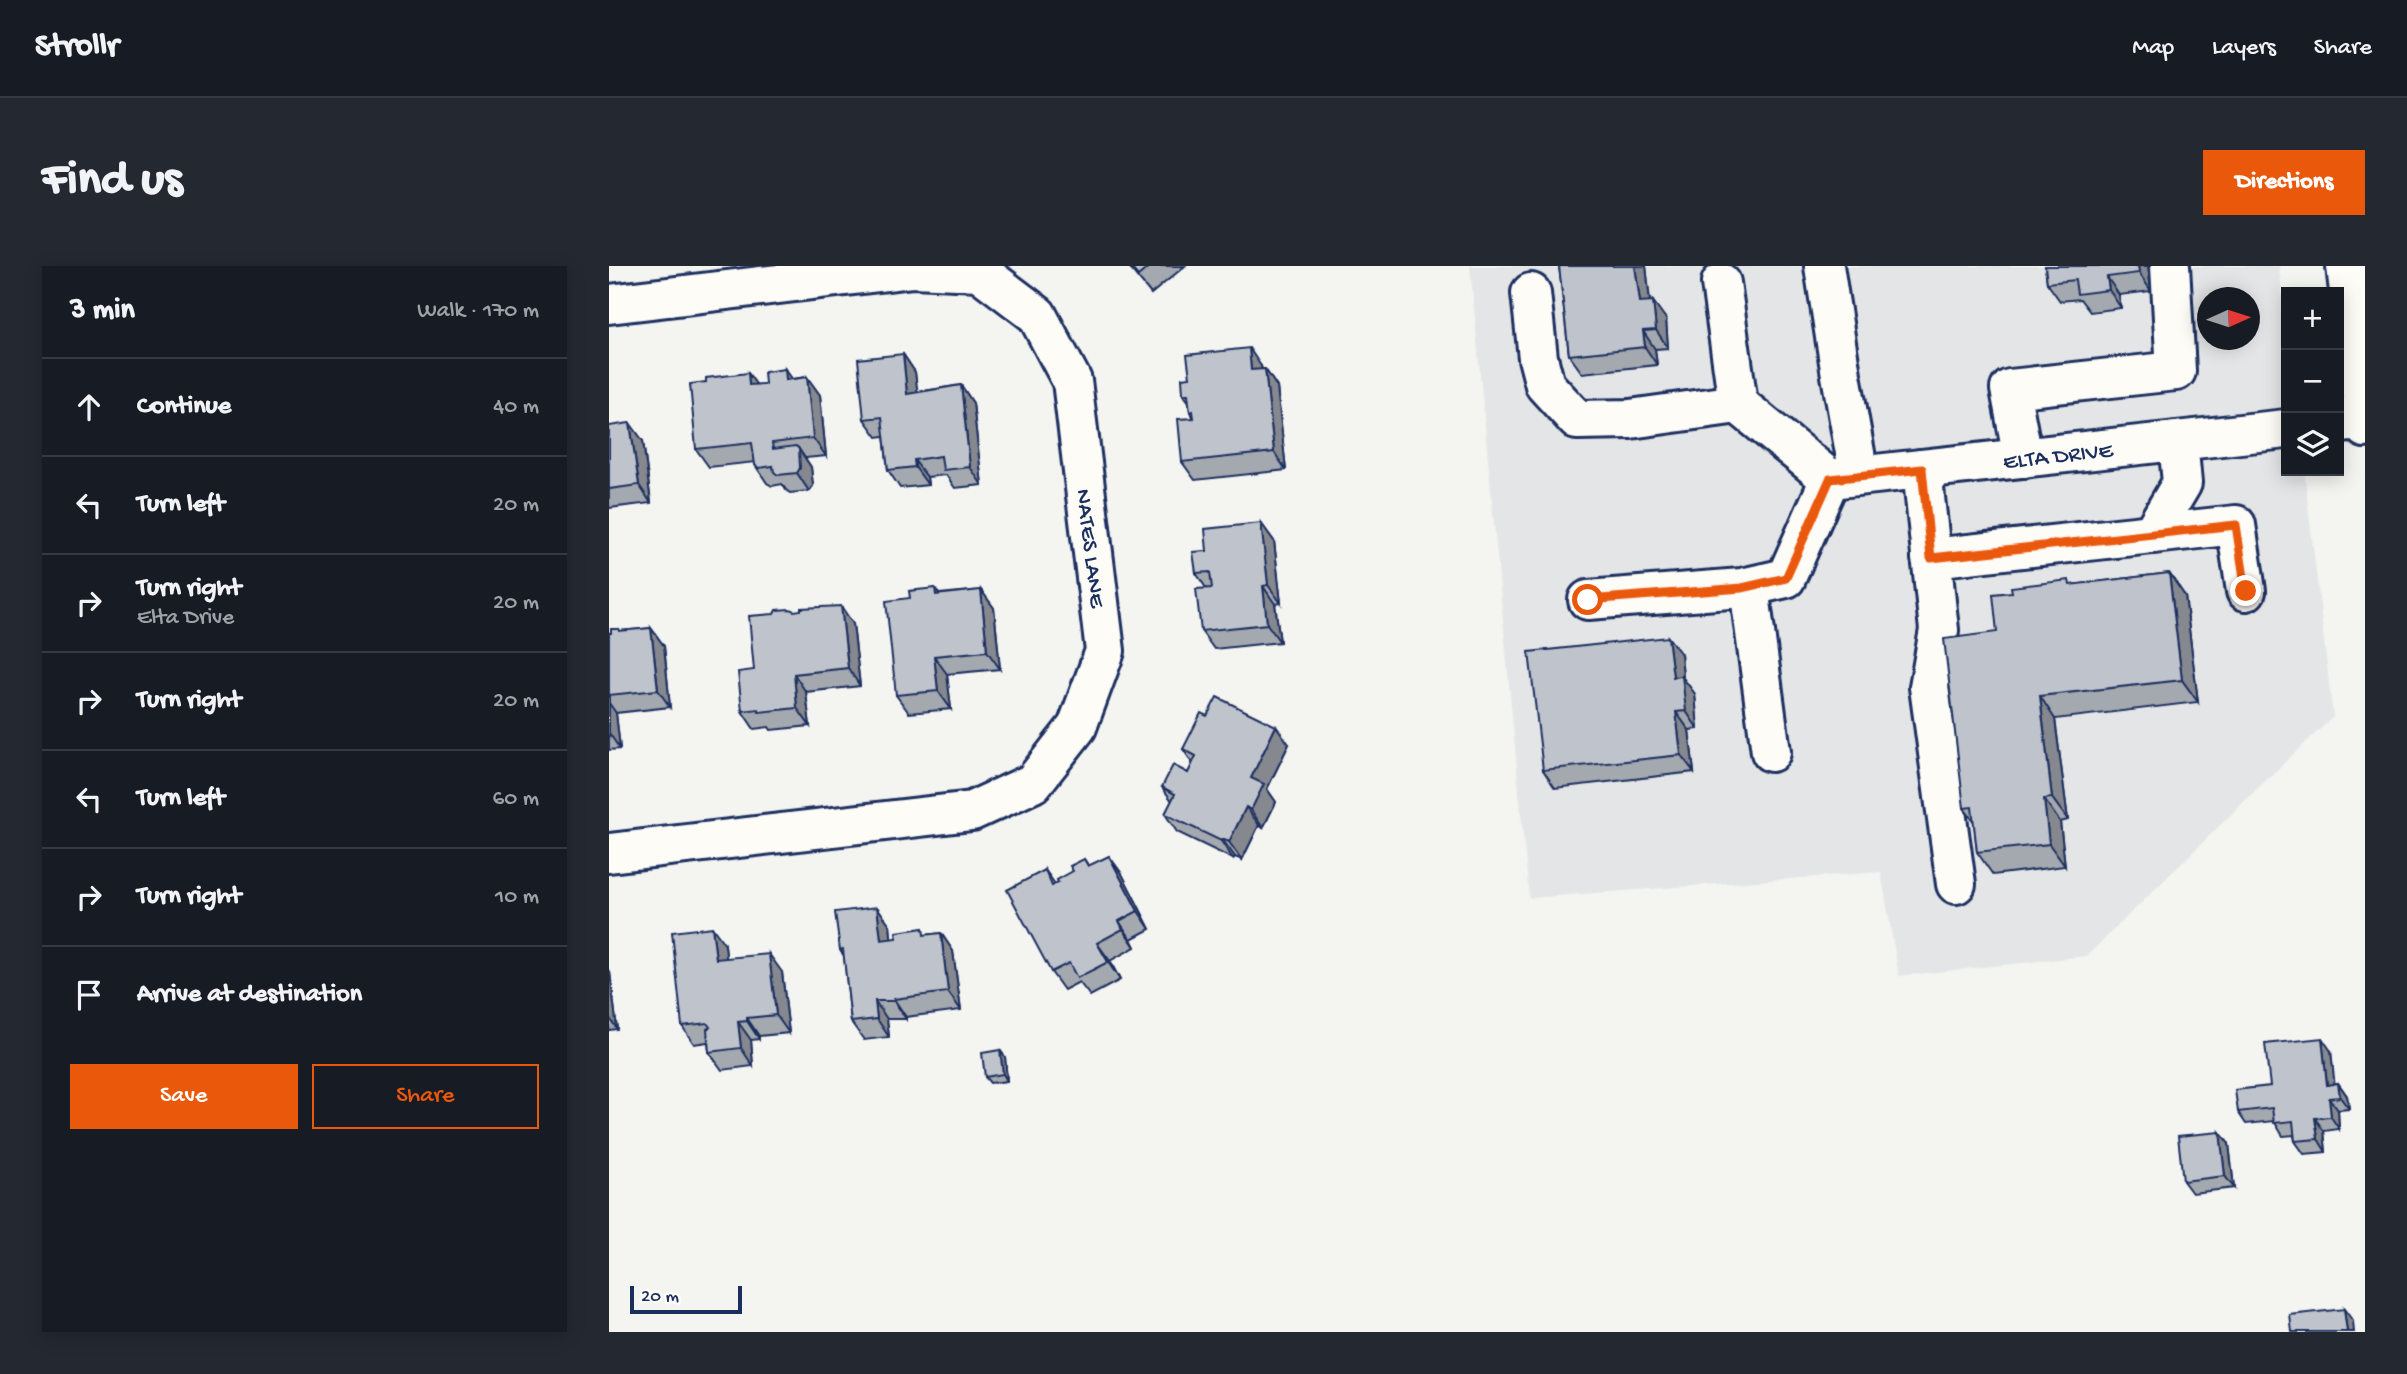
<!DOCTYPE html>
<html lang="en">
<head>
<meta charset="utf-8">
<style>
  :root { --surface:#171b24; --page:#242831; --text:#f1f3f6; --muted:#9ea1a6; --line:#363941; --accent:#ea580c }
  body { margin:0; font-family:"Gochi Hand",sans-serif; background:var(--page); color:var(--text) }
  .controls { position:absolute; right:21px; top:21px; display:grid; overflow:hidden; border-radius:0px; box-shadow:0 4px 18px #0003 }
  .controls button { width:63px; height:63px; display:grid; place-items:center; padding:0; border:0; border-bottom:2px solid var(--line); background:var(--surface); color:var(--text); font:35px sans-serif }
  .compass { position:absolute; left:1588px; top:21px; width:63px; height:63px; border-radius:50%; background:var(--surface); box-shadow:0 4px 18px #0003; rotate:87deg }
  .scale { position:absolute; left:21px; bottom:18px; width:112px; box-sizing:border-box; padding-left:7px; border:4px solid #1b2f5e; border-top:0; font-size:19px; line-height:24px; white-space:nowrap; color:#1b2f5e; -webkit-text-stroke:5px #fdfcf7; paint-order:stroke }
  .stop { position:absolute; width:21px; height:21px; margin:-16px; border:5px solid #ea580c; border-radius:50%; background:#fff }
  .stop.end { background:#ea580c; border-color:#fff; box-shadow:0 2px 7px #0008 }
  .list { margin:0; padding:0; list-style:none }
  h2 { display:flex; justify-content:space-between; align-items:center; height:91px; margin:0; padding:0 28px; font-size:30px }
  h2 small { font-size:23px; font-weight:400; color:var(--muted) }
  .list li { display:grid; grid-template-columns:46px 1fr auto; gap:21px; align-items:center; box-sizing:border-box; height:98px; padding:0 28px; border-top:2px solid var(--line) }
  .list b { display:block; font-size:26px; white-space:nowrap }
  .list p { margin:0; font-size:23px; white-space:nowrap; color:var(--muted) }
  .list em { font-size:23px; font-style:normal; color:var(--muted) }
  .actions { display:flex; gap:14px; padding:21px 28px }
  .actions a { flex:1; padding:16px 0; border:2px solid var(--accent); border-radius:0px; text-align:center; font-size:24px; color:var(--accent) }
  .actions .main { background:var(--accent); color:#fff }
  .icon { flex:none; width:38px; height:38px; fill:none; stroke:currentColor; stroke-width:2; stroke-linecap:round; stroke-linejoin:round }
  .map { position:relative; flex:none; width:1756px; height:1066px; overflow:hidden; border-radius:0px }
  header { display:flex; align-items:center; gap:42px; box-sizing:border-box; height:98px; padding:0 35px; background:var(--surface); border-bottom:2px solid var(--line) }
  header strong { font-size:33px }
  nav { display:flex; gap:38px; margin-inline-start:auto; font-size:24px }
  .intro { display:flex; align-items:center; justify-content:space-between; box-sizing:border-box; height:168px; padding:0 42px }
  h1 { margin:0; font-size:49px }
  .button { padding:18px 32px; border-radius:0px; background:var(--accent); color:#fff; font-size:24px; font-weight:700 }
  main { display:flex; gap:42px; padding:0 42px }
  aside { flex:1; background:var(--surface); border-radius:0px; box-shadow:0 4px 18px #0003 }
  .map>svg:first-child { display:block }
</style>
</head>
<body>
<header>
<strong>Strollr</strong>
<nav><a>Map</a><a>Layers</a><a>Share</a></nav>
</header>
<div class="intro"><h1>Find us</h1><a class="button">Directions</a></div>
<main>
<aside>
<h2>3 min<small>Walk · 170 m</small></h2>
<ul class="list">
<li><svg class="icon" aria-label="ahead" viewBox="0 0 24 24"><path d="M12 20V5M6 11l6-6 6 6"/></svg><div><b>Continue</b></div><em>40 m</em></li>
<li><svg class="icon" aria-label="left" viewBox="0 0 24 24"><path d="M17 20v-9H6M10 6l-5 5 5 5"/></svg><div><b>Turn left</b></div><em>20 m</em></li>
<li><svg class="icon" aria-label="right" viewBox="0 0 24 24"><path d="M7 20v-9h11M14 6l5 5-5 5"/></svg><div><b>Turn right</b><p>Elta Drive</p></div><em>20 m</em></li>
<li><svg class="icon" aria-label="right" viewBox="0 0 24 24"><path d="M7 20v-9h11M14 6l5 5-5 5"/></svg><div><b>Turn right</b></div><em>20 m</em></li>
<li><svg class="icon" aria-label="left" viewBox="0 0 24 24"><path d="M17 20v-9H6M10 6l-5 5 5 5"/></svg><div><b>Turn left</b></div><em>60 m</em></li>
<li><svg class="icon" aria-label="right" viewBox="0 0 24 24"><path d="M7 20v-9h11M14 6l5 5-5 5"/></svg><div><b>Turn right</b></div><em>10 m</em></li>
<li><svg class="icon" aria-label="arrive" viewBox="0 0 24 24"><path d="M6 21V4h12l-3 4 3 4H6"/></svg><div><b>Arrive at destination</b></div></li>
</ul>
<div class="actions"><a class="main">Save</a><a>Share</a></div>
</aside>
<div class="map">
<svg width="1756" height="1066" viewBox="0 0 1756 1066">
  <rect width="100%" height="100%" fill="#f4f4f1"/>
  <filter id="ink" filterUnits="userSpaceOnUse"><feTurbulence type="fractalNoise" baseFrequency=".0143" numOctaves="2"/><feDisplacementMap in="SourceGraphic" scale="14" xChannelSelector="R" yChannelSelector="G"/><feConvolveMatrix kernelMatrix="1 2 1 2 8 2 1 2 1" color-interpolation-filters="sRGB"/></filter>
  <g filter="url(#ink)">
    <path fill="#e4e5e6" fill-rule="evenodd" d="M861,0h809l7,60v145h18l29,246 -69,65 -177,174 -188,20 -18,-104 -352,26zM1598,32h42v42h-42z"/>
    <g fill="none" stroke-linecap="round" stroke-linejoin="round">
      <g stroke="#1b2f5e" stroke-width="44">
        <g id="minor">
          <path d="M1215,0l17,109 18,100"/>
          <path d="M1112,17l17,121 92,75"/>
          <path d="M922,27l7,65 7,27 32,35 53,-1 108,-15"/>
          <path id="s1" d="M0,38l304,-36 66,3 58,44 35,66 33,270 -28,76 -44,56 -61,28 -363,42"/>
          <path d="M1730,157l25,-2"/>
          <path d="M1414,192l-13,-69 166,-18 -6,-105"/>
          <path d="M1313,203l17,161 -10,57 27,197"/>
          <path id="s2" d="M1221,213l456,-50"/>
          <path d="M1543,268l30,-51 -4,-42"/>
          <path d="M1322,292l305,-33 10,66"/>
          <path d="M1140,321l22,165"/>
          <path d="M979,334l154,-12 44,-10 44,-99"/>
        </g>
      </g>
      <g stroke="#1b2f5e" stroke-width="44">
        <path id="major" d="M1737,0l19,162"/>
      </g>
      <use href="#minor" stroke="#fdfcf7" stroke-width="38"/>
      <use href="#major" stroke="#fdfcf7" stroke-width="38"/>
    </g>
    <g fill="#a4a8af" stroke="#1b2f5e" stroke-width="2">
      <path d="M519,0h57l-34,28z"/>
      <path d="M950,0h87l4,35 16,18 2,29 -13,1 2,16 -75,8 -13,-18z"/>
      <path d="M1436,0h103l3,25 -32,4 2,13 -31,4 -10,-13 -20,2 -13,-18z"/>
      <path d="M294,88l12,18 2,20 44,-7 12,18 9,82 -27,3 -9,-13 -19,2 1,8 -28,3 -12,-18 -4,-34 -7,1 -13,-18z"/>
      <path d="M652,100l1,3h3l12,18 9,83 -91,10 -13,-18 12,-44 -4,-6 -1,-10 -6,-8z"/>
      <path d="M176,103l7,10 15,-2 13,18 6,61 -21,2 6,9 2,19 -4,5 -19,2 -4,-3 -4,-6 -10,2 -5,-3 -12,-18v-3l-46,5 -13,-18 10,-67 42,-9 8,12 9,-1z"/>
      <path d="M0,160l34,15 8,62 -42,5z"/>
      <path d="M652,257l13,18 7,62 -6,1 5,38 -66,7 -13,-18 5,-43 -10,-15 11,-22z"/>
      <path d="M1560,307l16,23 13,106 -143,17 13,101 -8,2 5,44 -72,9 -16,-23 -3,-30 -10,-14 33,-176 75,-47z"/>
      <path d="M326,322l4,6 42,-4 13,18 6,61 -53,5 4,35 -42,4 -13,-18 14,-97z"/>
      <path d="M185,345l59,13 7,62 -54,6 4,34 -39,4 -2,-3 -15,2 -12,-18 12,-41z"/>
      <path d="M42,362l13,18 6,61 -54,6 4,36 -11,1v-117l10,-4 1,2z"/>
      <path d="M1072,388l2,24 12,16 3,35 -9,1 5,42 -139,16 -12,-18z"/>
      <path d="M598,450l82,28 -22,45 9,13 -13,26 -4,-3 -17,35 -7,-3 -2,2 -56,-27 -12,-18 7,-13 -10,-14 26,-14 5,-9 -10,-15z"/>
      <path d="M500,590l13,18 28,55 -19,10 4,8 -25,14 10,19 -30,16 -11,-14 -15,8 -13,-18 -6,-102 10,14 18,-13 11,-12 5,7z"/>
      <path d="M268,641l13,18 1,14 50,-6 12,18 8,59 -55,7v2h-19l2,18 -25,3 -13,-18 -7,-66 -4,-6z"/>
      <path d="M116,679l1,13 56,14 7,61 -30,3v3l-8,1 2,26 -31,4 -13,-18 -1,-10 -14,2 -12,-18z"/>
      <path d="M0,704l1,2 7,57 -8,1z"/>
      <path d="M391,784l5,7 2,24 -17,2 -5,-6z"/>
      <path d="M1722,785l3,33 4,-1 9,13 2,13 -11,1 1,19 -15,2 2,21 -22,2 -9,-13 -1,-6 -11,1 -9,-15 -28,3 -8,-12 32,-26z"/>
      <path d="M1620,878l5,44 -42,5 -9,-12z"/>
    </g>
    <g fill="#86888f" stroke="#1b2f5e" stroke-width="2">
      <path d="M1026,0h11l6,54 -12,-18z"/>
      <path d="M1529,0h10l3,25 -12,-18z"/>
      <path d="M1498,11l12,18 2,13 -12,-18z"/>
      <path d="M1044,35l13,18 2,29 -12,-18z"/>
      <path d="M1034,65l12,18 2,16 -12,-18z"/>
      <path d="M640,82l12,18 3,22 -13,-18z"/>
      <path d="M294,88l12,18 5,40 -13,-18z"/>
      <path d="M176,103l13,18 -12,-7z"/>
      <path d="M656,103l12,18 9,83 -12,-18z"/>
      <path d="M139,107l13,18 -12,-6z"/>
      <path d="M198,111l13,18 6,61 -13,-18z"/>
      <path d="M352,119l12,18 9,82 -12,-18z"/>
      <path d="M21,157l13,18 8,62 -12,-18z"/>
      <path d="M190,183l12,18 2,19 -4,5 -12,-18z"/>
      <path d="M305,194l13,17 1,8 -13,-18z"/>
      <path d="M652,257l13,18 7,62 -13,-18z"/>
      <path d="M1560,307l16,23 13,106 -16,-22z"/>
      <path d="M654,320l12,18 5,38 -13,-18z"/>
      <path d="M372,324l13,18 6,61 -13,-18z"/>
      <path d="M232,340l12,18 7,62 -12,-18z"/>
      <path d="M42,362l13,18 6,61 -12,-17z"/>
      <path d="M1059,371l13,17 2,24 12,16 3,35 -12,-18 -13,-34z"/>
      <path d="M325,390l13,18 4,35 -13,-18z"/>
      <path d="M185,408l12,18 4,34 -13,-18z"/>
      <path d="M1431,430l15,23 13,101 -16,-22z"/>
      <path d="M0,437l7,10 4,36 -11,-16z"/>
      <path d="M1067,446l13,18 5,42 -13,-17z"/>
      <path d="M667,460l13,18 -22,45 9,13 -13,26 -12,-18v-32z"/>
      <path d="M1435,533l16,23 5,44 -16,-22z"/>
      <path d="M637,541l13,18 -17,35 -13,-18z"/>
      <path d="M613,573l13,18 -2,2 -12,-18z"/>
      <path d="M500,590l13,18 28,55 -12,-18z"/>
      <path d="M268,641l13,18 3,33 -12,-18z"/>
      <path d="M510,655l12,18 4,8 -12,-18z"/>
      <path d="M103,661l13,18 3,32 -12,-18z"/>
      <path d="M332,667l12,18 8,59 -13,-18z"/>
      <path d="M488,677l13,18 10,19 -12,-18z"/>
      <path d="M160,688l13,18 7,61 -13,-18z"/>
      <path d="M0,704l1,2 7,57 -8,-12z"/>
      <path d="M285,733l12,18v2l-12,-18z"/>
      <path d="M266,735l12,18 2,18 -12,-18z"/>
      <path d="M138,752l12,18v3l-12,-18z"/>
      <path d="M129,756l13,18 2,26 -12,-18z"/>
      <path d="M1713,772l9,13 5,46 -9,-12z"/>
      <path d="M391,784l5,7 2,24 -4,-7z"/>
      <path d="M1729,817l9,13 2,13 -9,-12z"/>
      <path d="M1720,832l9,12 1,19 -8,-12z"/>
      <path d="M1706,852l9,13 2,21 -8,-13z"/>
      <path d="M1611,866l9,12 5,44 -9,-12z"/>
      <path d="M1735,1043l9,12 1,11h-7z"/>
    </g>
    <g fill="#bfc3cc" stroke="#1b2f5e" stroke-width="2">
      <path d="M521,0h20l-12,10z"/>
      <path d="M950,0h76l5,36 13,-1 3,29 -13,1 2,16 -76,8z"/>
      <path d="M1436,0h93l1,7 -32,4 2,13 -32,4 -2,-14 -28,3z"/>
      <path d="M640,82l2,22 14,-1 9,83 -92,10 -4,-43 16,-1 -1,-7 -3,1 -2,-18h-5l-1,-16 8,-1 -3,-22z"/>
      <path d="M294,88l4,40 54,-9 9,82 -27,3 -2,-14 -27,4 1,7 -27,3 -6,-53 -18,2 -6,-60z"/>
      <path d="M176,103l1,11 21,-3 6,61 -41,5 1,6 23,-3 3,3 1,19 -3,5 -19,2 -4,-3 -1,-6 -14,2 -4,-3 -3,-22 -56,6 -6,-65 16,-2v-4l42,-5 1,12 16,-1 -1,-12z"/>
      <path d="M21,157l9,62 -30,4v-63z"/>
      <path d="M652,257l7,62 -5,1 4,38 -66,7 -5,-42 16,-1 -2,-16 -14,1 -3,-21 14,-1 -2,-22z"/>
      <path d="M1560,307l13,107 -142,16 12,102 -8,1 5,45 -72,8 -5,-45 -8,1 -20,-169 53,-7 -4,-38 19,-2 -1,-5 58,-7 1,5z"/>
      <path d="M326,322l1,7 45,-5 6,61 -53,5 4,35 -42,4 -10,-94 24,-3 -1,-7z"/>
      <path d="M232,340l7,62 -54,6 3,34 -38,4v-3l-17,2 -4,-39 16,-2 -5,-54 25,-2 2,-4 14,-1 4,2 7,-1v-2z"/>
      <path d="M42,362l7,62 -49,5v-62h2v-4h8v2z"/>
      <path d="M1059,371l5,40 9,-1 4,35 -10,1 5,43 -138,15 -14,-118z"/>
      <path d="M608,431l59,29 -25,52 13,6 -13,26 -5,-3 -17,35 -7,-3 -1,2 -56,-27 10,-20 -13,-7 11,-22 15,8 8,-17 -13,-7 18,-36 6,3z"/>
      <path d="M500,590l29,55 -19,10 4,8 -26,14 11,19 -31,16 -8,-15 -18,9 -44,-82 38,-20 7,16 6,-4 -1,-2 16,-9 -3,-5 14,-7 4,7z"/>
      <path d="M268,641l4,33 16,-2 -1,-6 27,-4 1,7 17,-2 7,59 -54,7v2h-19l2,18 -26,3 -8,-73 -3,1 -5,-38z"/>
      <path d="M103,661l4,32 53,-5 7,61 -29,3v3l-9,1 3,26 -32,4 -2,-23 3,-2 -3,-4 -25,3 -10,-94z"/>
      <path d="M1713,772l5,47 11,-2 2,14 -11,1 2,19 -16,1 3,21 -23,2 -2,-20 -19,2 -2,-15 -34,4 -3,-22 35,-4 -5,-42z"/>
      <path d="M391,784l3,24 -18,3 -3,-24z"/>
      <path d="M1611,866l5,44 -42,5 -5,-45z"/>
      <path d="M1735,1043l3,23h-55l-2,-17z"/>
    </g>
  </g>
  <g fill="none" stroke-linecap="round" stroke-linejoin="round" filter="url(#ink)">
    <path stroke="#ea580c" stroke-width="9" d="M979,334l154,-12 44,-10 44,-99 92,-10 9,89 305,-33 10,66"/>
  </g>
  <g text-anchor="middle" stroke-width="5" stroke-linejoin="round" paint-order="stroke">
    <g font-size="23" fill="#1b2f5e" stroke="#fdfcf7">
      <text dy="8" stroke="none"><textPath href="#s2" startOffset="229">ELTA DRIVE</textPath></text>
      <text dy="8" stroke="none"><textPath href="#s1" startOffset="688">NATES LANE</textPath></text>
    </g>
  </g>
</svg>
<div class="controls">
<button>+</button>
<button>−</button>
<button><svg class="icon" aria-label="layers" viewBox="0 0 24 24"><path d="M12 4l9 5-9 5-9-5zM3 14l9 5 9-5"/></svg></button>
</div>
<svg class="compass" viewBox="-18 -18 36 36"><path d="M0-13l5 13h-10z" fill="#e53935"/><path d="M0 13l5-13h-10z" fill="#9ea1a6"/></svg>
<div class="scale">20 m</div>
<div class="stop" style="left:979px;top:334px"></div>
<div class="stop end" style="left:1637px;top:325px"></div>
</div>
</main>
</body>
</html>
